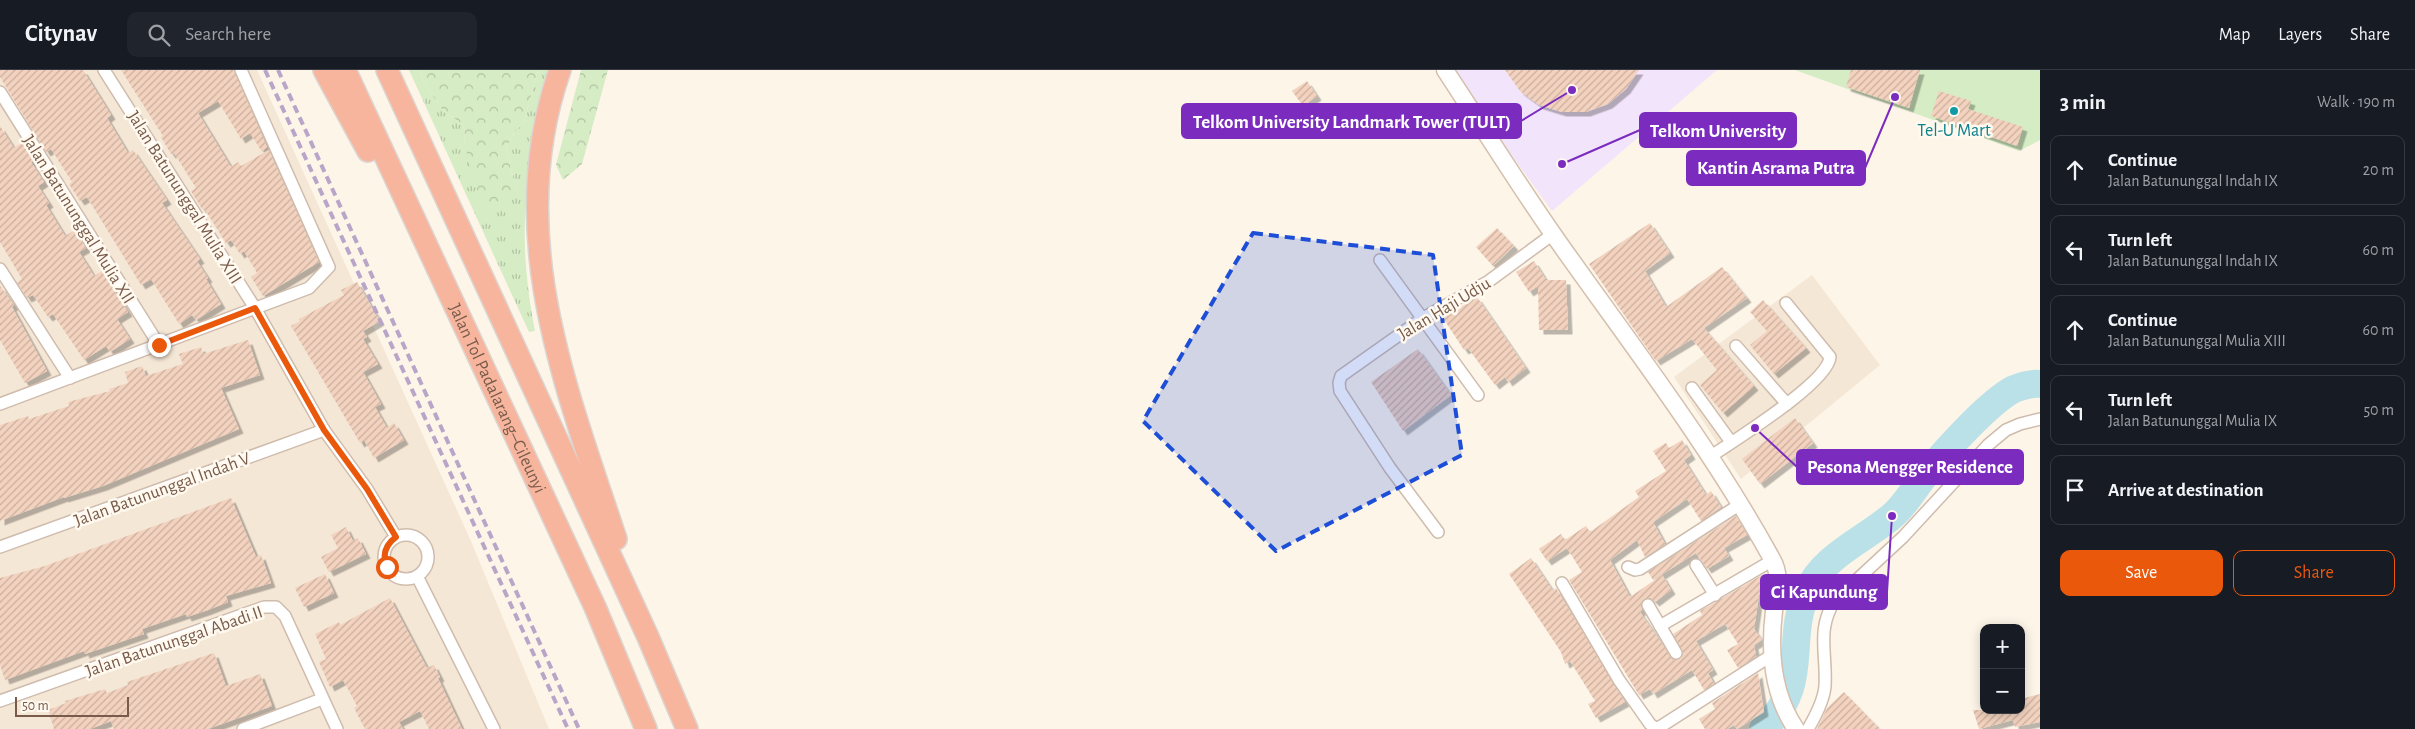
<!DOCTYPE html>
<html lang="en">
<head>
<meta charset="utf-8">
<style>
  :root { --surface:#171b24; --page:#20242c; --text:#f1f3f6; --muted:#9ea1a6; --line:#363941; --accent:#ea580c }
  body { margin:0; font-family:"Alegreya Sans",sans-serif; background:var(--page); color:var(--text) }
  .controls { position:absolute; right:15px; bottom:15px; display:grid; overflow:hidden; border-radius:10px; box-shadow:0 2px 12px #0003 }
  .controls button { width:45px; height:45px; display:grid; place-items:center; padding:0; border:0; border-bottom:1px solid var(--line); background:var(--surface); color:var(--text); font:25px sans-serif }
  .scale { position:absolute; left:15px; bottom:12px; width:114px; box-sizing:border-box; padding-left:5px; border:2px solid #785b4b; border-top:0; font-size:14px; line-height:18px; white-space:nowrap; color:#785b4b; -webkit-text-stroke:4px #fff9ef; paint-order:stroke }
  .stop { position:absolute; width:15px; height:15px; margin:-11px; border:4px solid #ea580c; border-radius:50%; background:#fff }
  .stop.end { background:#ea580c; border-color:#fff; box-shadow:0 1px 5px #0008 }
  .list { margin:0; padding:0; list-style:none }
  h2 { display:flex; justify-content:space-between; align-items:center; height:65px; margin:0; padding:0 20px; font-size:21px }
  h2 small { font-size:16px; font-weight:400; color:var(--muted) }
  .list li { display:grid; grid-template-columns:32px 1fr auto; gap:15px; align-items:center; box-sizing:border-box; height:70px; margin:0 10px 10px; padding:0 10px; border:1px solid var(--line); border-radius:10px }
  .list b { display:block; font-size:19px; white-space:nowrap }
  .list p { margin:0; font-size:16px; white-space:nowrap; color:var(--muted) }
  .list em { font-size:16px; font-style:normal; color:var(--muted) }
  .actions { display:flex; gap:10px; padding:15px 20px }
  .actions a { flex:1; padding:11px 0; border:1px solid var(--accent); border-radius:10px; text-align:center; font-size:18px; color:var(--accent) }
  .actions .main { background:var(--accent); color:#fff }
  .icon { flex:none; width:28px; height:28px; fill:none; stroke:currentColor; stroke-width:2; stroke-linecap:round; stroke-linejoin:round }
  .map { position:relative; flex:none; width:2040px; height:659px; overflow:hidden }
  header { display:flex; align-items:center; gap:30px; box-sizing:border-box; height:70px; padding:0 25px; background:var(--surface); border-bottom:1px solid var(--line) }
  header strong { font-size:24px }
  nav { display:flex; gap:28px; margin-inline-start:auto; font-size:18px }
  .search { width:350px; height:45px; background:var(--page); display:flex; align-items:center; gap:12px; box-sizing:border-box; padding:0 18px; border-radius:10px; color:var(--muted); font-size:19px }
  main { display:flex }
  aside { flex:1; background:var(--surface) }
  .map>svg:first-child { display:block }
</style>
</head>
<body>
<header>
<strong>Citynav</strong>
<div class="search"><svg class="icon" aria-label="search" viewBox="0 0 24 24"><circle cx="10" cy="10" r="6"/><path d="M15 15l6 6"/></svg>Search here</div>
<nav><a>Map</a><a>Layers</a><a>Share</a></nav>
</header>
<main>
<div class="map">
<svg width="2040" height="659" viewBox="0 0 2040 659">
  <defs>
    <pattern id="grass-tufts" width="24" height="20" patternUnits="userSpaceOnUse" patternTransform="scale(1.25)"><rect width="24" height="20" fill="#d5ecc5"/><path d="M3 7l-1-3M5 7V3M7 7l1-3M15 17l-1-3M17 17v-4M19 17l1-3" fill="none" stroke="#b2c2a2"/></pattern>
    <pattern id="forest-crowns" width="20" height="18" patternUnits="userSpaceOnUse" patternTransform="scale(1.25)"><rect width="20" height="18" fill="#d5ecc5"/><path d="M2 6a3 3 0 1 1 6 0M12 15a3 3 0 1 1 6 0" fill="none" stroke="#b2c2a2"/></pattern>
    <pattern id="building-hatch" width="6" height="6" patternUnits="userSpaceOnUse" patternTransform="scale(1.25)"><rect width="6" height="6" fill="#f3d3bf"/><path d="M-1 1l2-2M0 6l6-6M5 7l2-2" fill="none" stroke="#caae9d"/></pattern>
    <filter id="shadow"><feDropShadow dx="4.5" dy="4.5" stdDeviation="0" flood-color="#0004"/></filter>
  </defs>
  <rect width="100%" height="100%" fill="#fdf5e8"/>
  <g fill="#f5e7d6">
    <path d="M0,0h257l213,469 79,190h-549z"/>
    <path d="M1812,205l68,90 -139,114 -67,-102z"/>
  </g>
  <path fill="#f2e4fa" d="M1456,0h261l-165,141 -68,-94z"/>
  <path fill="url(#grass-tufts)" d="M409,0h11l3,11 20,30 21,14 1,21 51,43 -10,-40 8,-16 10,-11 14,-52h12c-7,39 -16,78 -22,117 -7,46 -2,98 7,144l-6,1z"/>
  <g fill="url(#forest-crowns)">
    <path d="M420,0h118l-14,52 -10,11 -8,16 10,40 -8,13 -19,5 -9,-4 -15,-57 -1,-21 -21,-14 -20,-30z"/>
    <path d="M581,0h27l-26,94 -19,16 -7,-15z"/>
  </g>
  <path fill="#d5ecc5" d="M1795,0h245v70l-21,11z"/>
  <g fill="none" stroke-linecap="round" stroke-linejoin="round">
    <path stroke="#bbe1e8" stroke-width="28" d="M1763,659c49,-45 21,-87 44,-137 16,-36 55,-51 84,-75 14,-11 24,-30 36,-44 18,-22 63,-72 87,-84 7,-3 19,-6 26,-5"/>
  </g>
  <g fill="url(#building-hatch)" filter="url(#shadow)">
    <path d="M0,0h83l28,45 -4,3 21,35 5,-3 34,50 -5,3 38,56 -3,2 11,17 -2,1 15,25 -25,16 -4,-5 -13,9 -28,-45 -10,6 -54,-88 -7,4 -11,-17 3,-2 -21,-33 -5,3 -46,-75z"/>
    <path d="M121,0h113l33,77 -5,5 -12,-19 -9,6 -23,-38 -20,12 33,54 7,-5 3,4 28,-16 50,112 -56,34 -12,-19 6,-4 -13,-22 -4,3 -9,-14 -5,3 -22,-35 -2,1 -11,-18 5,-3 -22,-35 -3,1 -10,-17 2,-1z"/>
    <path d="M1505,0h134l-13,19 -18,15 -22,8h-24l-23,-7 -19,-14z"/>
    <path d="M1851,0h69l-11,38 -63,-21z"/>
    <path d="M1307,11l10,15 -14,10 -11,-15z"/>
    <path d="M1939,21l32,10 -3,8 55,18 -6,19 -86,-30z"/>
    <path d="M0,56l14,22 9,-6 11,18 -3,2 13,20 -6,4 11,17 -3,2 19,31 10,-6 11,18 -7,4 7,11 8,13 8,-5 26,41 -11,7 13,20 -20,13 -4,-6 -22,14 -31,-46 -5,3 -15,-22 -6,3 -10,-16 5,-3 -22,-37z"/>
    <path d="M1650,153l20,30 -25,18 21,36 56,-40 25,31 -43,30 50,58 -31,27 -23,-28 17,-15 -25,-31 -36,22 -67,-97z"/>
    <path d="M1497,158l17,18 -21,20 -17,-19z"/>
    <path d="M1534,191l12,19h20l2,50h-29l-1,-44 -9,6 -13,-20z"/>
    <path d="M357,212l23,39 -17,10 4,6 -4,2 15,25 -15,8 18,32 -6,3 12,21 7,-5 10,17 -30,18 -10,-18 -4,3 -69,-117 9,-5 -1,-2 45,-24 -3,-5z"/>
    <path d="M0,216l14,19 -2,2 35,64 -22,12 -25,-43z"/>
    <path d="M1477,227l49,71 -18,14 -3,-5 -10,8 -27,-37 -4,2 -21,-32z"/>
    <path d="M1763,230l43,48 -32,26 -24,-29 17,-14 -17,-19z"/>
    <path d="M248,270l12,35 -39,13 18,41 -136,57 -39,12v-1l-64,24v-96l28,-9 1,3 40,-13 -1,-4 42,-11 -1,-2 19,-6 -3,-11 17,-6 4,10 37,-12 -4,-10 22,-7 2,7z"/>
    <path d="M1418,279l33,46 -48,36 -32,-49z"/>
    <path d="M1795,348l18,25 -53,41 -18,-25z"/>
    <path d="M1682,370l9,15 -7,5 22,35 5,-4 10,16 -20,14 -14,-22 -34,23 12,22 -20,13 -8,-17 -27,20 20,37 32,-22 9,15 -16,12 -4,-4 -7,1 -3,6 1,5 -2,2 33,48 7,-1 3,-6 -10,-19 29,-19 -2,-4 62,-36 -8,54 8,11 -8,5 2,11 -18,12 -11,-18 11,-6 -13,-20 -29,17 17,29 -5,3 6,11 -10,6 -12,-20 -39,24 -3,-5 -11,6 -70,-115 13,-8 -15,-24 -20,13 -8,-12 22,-15 4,6 21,-14 4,6 49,-35 -4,-6 31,-20 -13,-20 13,-8 3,5z"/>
    <path d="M231,428l25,59 5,-2 10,28 -45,13 2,6 -20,8 -21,7 -1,-3 -44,15 2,5 -59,20 -1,-3 -79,29 -5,-15v-87l45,-12z"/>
    <path d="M1736,446l11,19 -23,13 5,8 -22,13 -11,-16 -43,27 -5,-8z"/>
    <path d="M346,457l7,14 5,-3 8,16 -37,18 -8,-15 17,-9 -7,-13z"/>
    <path d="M1531,488l22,33 3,-3 69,114 -29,16 -8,-14 7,-3 -25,-40 -5,3 -4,-12 -52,-78z"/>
    <path d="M325,504l9,19 -30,14 -9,-19z"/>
    <path d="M390,528l37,70 7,-3 6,12 -2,1 24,51h-33l-9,-18 -21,11 4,7h-38l-11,-21 3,-2 -14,-26 -13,7 -11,-25 7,-3 -11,-25 24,-12 1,3z"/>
    <path d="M214,583l12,33 34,-12 12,32 -64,23h-94l-3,-8 -21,8h-36l-6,-19 18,-7 -1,-2 40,-12 2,4 21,-8 -1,-3z"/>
    <path d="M1758,603l6,39 -27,17 -3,-4 -7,4h-22l-6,-10 16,-10 -3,-6z"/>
    <path d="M1844,622l36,37h-63l10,-21z"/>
    <path d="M2040,624v28l-25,5 -2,-7 -34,9 -6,-19h48v-11z"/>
  </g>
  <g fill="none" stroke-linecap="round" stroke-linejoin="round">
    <g stroke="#cfbcad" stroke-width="14">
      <g id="street">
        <path d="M104,0l151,238 69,122 43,59 29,48"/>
        <path d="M0,22l159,253"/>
        <path d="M1380,190l98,135"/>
        <path d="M0,199l70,109"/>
        <path d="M1736,276l51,58"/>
        <path d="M1692,318l39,54"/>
        <path d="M0,334l309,-116 20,-21 -88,-197"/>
        <path d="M1710,387c23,-16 118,-74 120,-100l-44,-54"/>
        <path d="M1438,462l-48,-64 -50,-77 -1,-8 2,-7 82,-58 66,-37 64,-47"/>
        <circle cx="406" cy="487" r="22"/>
        <path d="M0,477l324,-117"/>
        <path d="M1696,495l19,30"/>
        <path d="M1628,497l7,3 5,-1 99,-64"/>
        <path d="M417,506l77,153"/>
        <path d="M1562,513l57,97 31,44 5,4 5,-1 112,-72"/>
        <path d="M1648,535l28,48"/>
        <path d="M1660,556l113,-66"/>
        <path d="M0,631l264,-94h12l9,9 52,113"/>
        <path d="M243,659l79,-30"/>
        <path d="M1808,659c7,-12 16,-29 17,-43 2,-33 -9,-56 10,-86l68,-63 85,-92 18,-15 14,-6 20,-5"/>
      </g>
    </g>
    <g stroke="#d5bfad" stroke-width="19">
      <path id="secondary" d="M1445,0c37,56 72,113 110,167 74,105 155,209 217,322 10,17 4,33 2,52 -5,41 -2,83 22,118"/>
    </g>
    <g stroke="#dcd4d0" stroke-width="24">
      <g id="highway">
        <path d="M324,0l44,81"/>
        <path id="s1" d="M345,0l250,537 51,122"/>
        <path d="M387,0l261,567 39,92"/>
        <path d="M560,0c-57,162 5,315 56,469"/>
      </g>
    </g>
    <use href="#street" stroke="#fff" stroke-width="11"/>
    <use href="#secondary" stroke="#fff" stroke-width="16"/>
    <use href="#highway" stroke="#f8b59e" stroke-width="21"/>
    <g stroke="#b8a5c8" stroke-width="4" stroke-dasharray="8 5" stroke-linecap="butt">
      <path d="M265,0l303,659"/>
      <path d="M278,0l301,659"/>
    </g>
  </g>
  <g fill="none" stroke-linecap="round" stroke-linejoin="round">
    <path stroke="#ea580c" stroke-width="6" d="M159,275l96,-37 69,122 43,59 29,48c-11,8 -14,18 -9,30"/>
  </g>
  <path fill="#1d4ed8" fill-opacity="0.2" stroke="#1d4ed8" stroke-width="4" stroke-dasharray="10 6" stroke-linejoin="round" d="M1253,163l180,22 29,200 -186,96 -133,-130z"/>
  <circle fill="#0f9aa8" stroke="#fff9ef" stroke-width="2" cx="1954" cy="41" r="5"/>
  <g text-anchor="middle" stroke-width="5" stroke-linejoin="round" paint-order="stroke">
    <g font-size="18" fill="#0d838f" stroke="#fff9ef">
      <text x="1954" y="66">Tel-U Mart</text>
    </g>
    <g font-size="18" fill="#785b4b" stroke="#fff9ef">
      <text transform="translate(185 127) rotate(58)" y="6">Jalan Batununggal Mulia XIII</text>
      <text transform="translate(79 149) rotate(58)" y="6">Jalan Batununggal Mulia XII</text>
      <text transform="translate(1444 238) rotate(-31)" y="6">Jalan Haji Udju</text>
      <text dy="6" stroke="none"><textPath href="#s1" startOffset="362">Jalan Tol Padalarang–Cileunyi</textPath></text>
      <text transform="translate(162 419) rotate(-20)" y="6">Jalan Batununggal Indah V</text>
      <text transform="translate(174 571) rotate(-19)" y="6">Jalan Batununggal Abadi II</text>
    </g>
  </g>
  <path fill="none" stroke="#7b2cbf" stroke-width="2" d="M1572 20L1521 51M1562 94L1640 60M1895 27L1865 98M1755 358L1797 397M1892 446L1887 522"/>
  <g fill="#7b2cbf" stroke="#fff9ef" stroke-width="2">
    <circle cx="1572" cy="20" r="5"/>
    <circle cx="1562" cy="94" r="5"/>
    <circle cx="1895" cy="27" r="5"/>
    <circle cx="1755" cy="358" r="5"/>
    <circle cx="1892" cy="446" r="5"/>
  </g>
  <g fill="#7b2cbf" stroke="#7b2cbf" stroke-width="2">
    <rect x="1182" y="34" width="339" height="34" rx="5"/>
    <rect x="1640" y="43" width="156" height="34" rx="5"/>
    <rect x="1687" y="81" width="178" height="34" rx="5"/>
    <rect x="1797" y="380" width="226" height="34" rx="5"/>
    <rect x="1761" y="505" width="126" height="34" rx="5"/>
  </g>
  <g font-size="19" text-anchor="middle" font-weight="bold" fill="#fff">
    <text x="1352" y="58">Telkom University Landmark Tower (TULT)</text>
    <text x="1718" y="67">Telkom University</text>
    <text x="1776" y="104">Kantin Asrama Putra</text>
    <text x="1910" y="403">Pesona Mengger Residence</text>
    <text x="1824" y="528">Ci Kapundung</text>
  </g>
</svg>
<div class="controls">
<button>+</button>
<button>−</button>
</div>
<div class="scale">50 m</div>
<div class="stop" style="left:387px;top:497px"></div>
<div class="stop end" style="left:159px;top:275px"></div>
</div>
<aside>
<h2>3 min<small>Walk · 190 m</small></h2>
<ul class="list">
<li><svg class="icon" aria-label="ahead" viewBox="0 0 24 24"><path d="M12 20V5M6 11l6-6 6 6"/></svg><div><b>Continue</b><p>Jalan Batununggal Indah IX</p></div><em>20 m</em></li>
<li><svg class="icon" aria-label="left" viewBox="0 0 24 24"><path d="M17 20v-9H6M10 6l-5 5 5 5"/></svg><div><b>Turn left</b><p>Jalan Batununggal Indah IX</p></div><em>60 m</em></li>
<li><svg class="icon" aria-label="ahead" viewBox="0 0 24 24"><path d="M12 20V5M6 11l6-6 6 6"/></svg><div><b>Continue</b><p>Jalan Batununggal Mulia XIII</p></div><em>60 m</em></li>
<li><svg class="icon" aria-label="left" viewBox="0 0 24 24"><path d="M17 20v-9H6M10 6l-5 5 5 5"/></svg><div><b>Turn left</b><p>Jalan Batununggal Mulia IX</p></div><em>50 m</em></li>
<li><svg class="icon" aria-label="arrive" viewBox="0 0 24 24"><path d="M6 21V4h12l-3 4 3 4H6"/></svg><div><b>Arrive at destination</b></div></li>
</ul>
<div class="actions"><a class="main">Save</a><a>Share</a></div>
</aside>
</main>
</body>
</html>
